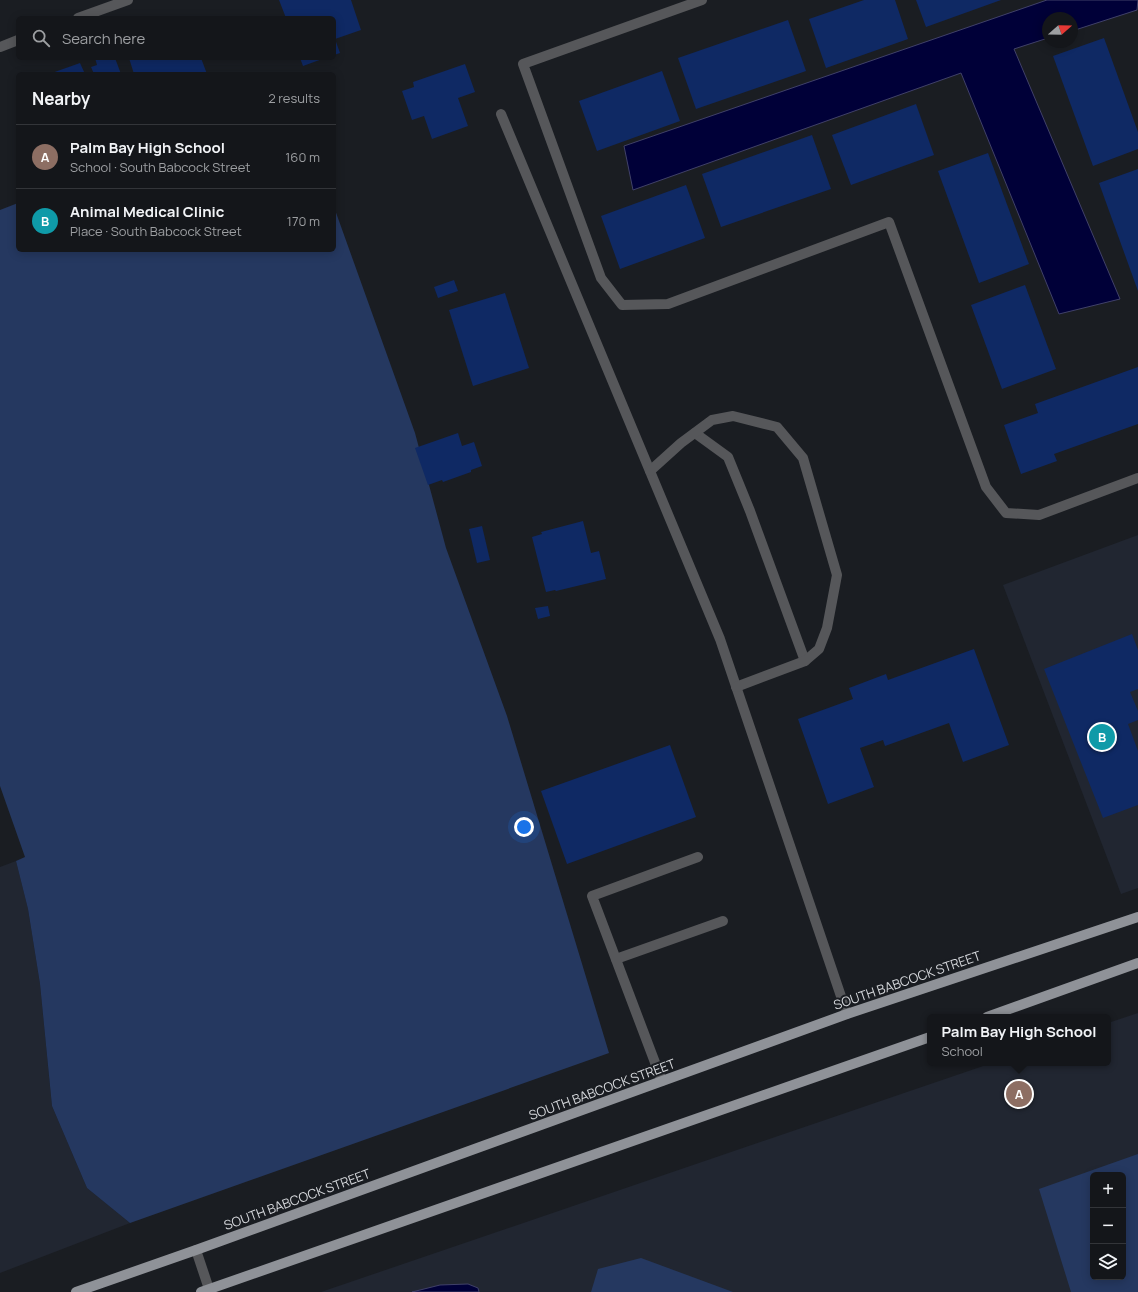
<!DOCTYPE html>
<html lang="en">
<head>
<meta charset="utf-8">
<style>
  :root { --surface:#14161a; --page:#212327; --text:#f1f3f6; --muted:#9d9fa2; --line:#333539; --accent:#e3ae35 }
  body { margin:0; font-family:Manrope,sans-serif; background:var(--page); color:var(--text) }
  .controls { position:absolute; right:12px; bottom:12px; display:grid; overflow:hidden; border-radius:6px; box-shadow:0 2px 10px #0003 }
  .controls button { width:36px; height:36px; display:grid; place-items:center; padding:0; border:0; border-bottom:1px solid var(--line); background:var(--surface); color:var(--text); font:20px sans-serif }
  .compass { position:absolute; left:1042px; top:12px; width:36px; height:36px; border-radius:50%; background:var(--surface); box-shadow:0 2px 10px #0003; rotate:70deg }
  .you { position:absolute; left:524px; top:827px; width:14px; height:14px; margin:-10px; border:3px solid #fff; border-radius:50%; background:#1a73e8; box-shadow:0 0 0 6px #1a73e833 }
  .badge { display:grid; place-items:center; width:26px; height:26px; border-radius:50%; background:var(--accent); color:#fff; font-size:13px; font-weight:700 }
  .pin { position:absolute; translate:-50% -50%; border:2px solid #fff; box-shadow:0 1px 4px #0006 }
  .popup { position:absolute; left:927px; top:1014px; width:184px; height:52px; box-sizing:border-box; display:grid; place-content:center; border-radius:6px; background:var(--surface); filter:drop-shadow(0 1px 3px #0005); font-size:13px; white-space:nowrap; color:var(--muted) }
  .popup b { font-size:15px; color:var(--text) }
  .popup::after { content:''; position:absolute; left:50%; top:100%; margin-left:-8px; border:8px solid transparent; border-top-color:var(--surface) }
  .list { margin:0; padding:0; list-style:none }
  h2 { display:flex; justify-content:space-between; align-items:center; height:52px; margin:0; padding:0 16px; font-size:17px }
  h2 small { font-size:13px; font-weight:400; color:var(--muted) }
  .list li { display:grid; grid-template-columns:26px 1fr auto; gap:12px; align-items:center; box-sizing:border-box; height:64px; padding:0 16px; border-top:1px solid var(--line) }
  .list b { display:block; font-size:15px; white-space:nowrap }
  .list p { margin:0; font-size:13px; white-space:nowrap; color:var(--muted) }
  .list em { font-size:13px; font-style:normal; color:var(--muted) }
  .icon { flex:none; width:22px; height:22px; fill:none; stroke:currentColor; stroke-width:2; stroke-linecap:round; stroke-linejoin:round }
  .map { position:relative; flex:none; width:1138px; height:1292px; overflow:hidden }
  .search { position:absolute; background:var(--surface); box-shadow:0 2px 10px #0003; left:16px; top:16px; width:320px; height:44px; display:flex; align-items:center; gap:10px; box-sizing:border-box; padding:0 14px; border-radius:6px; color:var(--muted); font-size:15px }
  .panel { position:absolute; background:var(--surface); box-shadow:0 2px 10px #0003; left:16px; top:72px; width:320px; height:180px; border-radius:6px }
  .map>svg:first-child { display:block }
</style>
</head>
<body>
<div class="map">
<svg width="1138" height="1292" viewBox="0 0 1138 1292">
  <rect width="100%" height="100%" fill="#1a1d22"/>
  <g fill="#212631" fill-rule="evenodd">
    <path d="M1138,535v353l-17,6 -118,-309z"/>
    <path d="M16,861l12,48 12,75 12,122 35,82 43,35 -130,50v-406z"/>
    <path d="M1138,1013v279h-817l671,-229h116v-40zM1093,1175h30v102h-30z"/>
  </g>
  <g fill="#253860" fill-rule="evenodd">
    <path d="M18,203v47h316v-43l81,226 31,115 61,168 102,337 -479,170 -43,-35 -35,-82 -12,-122 -12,-75 -12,-48 9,-4 -25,-71v-576z"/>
    <path d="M1138,1154v138h-67l-32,-103zM1093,1175h30v102h-30z"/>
    <path d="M641,1258l92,34h-142l7,-23z"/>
  </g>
  <g fill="#000038" stroke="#404169">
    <path d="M1047,0h91l-1,10 -65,21v-13h-24v20l-34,11 106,250 -61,15 -98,-241 -328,117 -9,-44z"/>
    <path d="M468,1284l10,4 1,4h-67l28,-7z"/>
  </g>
  <g fill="#0f2964">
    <path d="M279,0h72l10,30 -26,9 5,14 -6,2v-37h-48z"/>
    <path d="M864,0h31l13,39 -82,29 -17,-49z"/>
    <path d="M916,0h85l-75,27z"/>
    <path d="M788,20l18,51 -110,38 -18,-51z"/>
    <path d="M1104,38l34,94v17l-45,17 -40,-110z"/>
    <path d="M95,58h20l6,16h-27l-3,-7 6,-2z"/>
    <path d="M129,58h72l6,16h-73z"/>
    <path d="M300,58h25l-22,8z"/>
    <path d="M80,63l5,11h-36z"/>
    <path d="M465,64l10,28 -17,6 10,28 -36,13 -8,-23 -12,4 -10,-29 12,-4 -1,-5z"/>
    <path d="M662,71l18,50 -83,30 -18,-50z"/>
    <path d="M916,104l18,51 -83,30 -19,-50z"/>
    <path d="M812,135l19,54 -110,38 -19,-53z"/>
    <path d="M988,153l41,111 -50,19 -41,-112z"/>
    <path d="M1138,169v122l-39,-108z"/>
    <path d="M686,185l19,53 -85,31 -19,-53z"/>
    <path d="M454,280l4,11 -20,7 -4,-11z"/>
    <path d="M1025,285l31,84 -54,20 -31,-84z"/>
    <path d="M505,293l24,75 -56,18 -24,-76z"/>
    <path d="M1138,367v57l-84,30 3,7 -36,13 -17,-49 34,-12 -3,-9z"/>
    <path d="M458,433l4,13 12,-4 8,24 -11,4v2l-28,10 -1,-2 -14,5 -13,-37z"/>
    <path d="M583,521l8,32 8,-2 7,28 -50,12 -1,-1 -9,2 -14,-55 10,-3 -1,-2z"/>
    <path d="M482,526l8,34 -13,3 -8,-34z"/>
    <path d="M548,606l2,10 -12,3 -3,-11z"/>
    <path d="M1132,634l6,16v39l-8,3 8,19v9l-10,4 10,27v54l-35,13 -59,-149z"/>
    <path d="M974,649l35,96 -46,17 -14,-39 -64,23 -2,-6 -23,8 14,39 -46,17 -30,-85 55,-20 -4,-11 37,-14 2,6z"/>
    <path d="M670,745l26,72 -129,47 -26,-73z"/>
  </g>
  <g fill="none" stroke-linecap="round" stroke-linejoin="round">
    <g stroke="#56575a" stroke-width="10">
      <path d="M702,0l-179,64 78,214 21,27 46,-1 221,-82 97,265 20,26 33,2 99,-37"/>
      <path d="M78,18l50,-18"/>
      <path d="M0,47l18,-7"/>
      <path d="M501,114l219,525 127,375"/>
      <path d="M695,433l33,24 22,54 55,150"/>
      <path d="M650,471l31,-28 31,-23 21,-4 44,11 26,31 34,117 -10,53 -8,21 -14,12 -69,26"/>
      <path d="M616,959l107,-38"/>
      <path d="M662,1081l-70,-185 106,-39"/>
      <path d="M196,1250l14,42"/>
    </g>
    <g stroke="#8f9298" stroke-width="10">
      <path d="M987,1017l151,-54"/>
      <path d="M76,1292l120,-42 651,-236 291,-97"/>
      <path d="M201,1292l729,-255"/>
    </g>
  </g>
  <g text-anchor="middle" stroke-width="4" stroke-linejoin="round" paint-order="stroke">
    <g font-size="13" fill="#d6d8dc" stroke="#1a1d22">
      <text transform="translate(907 980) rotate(-19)" y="5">SOUTH BABCOCK STREET</text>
      <text transform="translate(602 1089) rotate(-20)" y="5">SOUTH BABCOCK STREET</text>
      <text transform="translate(297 1199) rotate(-20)" y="5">SOUTH BABCOCK STREET</text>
    </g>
  </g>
</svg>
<div class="controls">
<button>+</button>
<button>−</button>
<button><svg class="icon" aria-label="layers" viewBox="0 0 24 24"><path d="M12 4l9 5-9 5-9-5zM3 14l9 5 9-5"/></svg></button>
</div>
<svg class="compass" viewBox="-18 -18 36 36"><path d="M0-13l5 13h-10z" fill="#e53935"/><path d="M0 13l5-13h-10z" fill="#9d9fa2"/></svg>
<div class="you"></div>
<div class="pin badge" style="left:1019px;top:1094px;background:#8d6e63">A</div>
<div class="popup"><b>Palm Bay High School</b>School</div>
<div class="pin badge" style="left:1102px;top:737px;background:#0f9aa8">B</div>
<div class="search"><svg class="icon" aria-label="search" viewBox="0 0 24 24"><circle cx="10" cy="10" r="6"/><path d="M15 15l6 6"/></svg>Search here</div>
<section class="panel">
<h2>Nearby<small>2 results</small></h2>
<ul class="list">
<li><span class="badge" style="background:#8d6e63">A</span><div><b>Palm Bay High School</b><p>School · South Babcock Street</p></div><em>160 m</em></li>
<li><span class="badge" style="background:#0f9aa8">B</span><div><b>Animal Medical Clinic</b><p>Place · South Babcock Street</p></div><em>170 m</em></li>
</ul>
</section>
</div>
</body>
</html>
